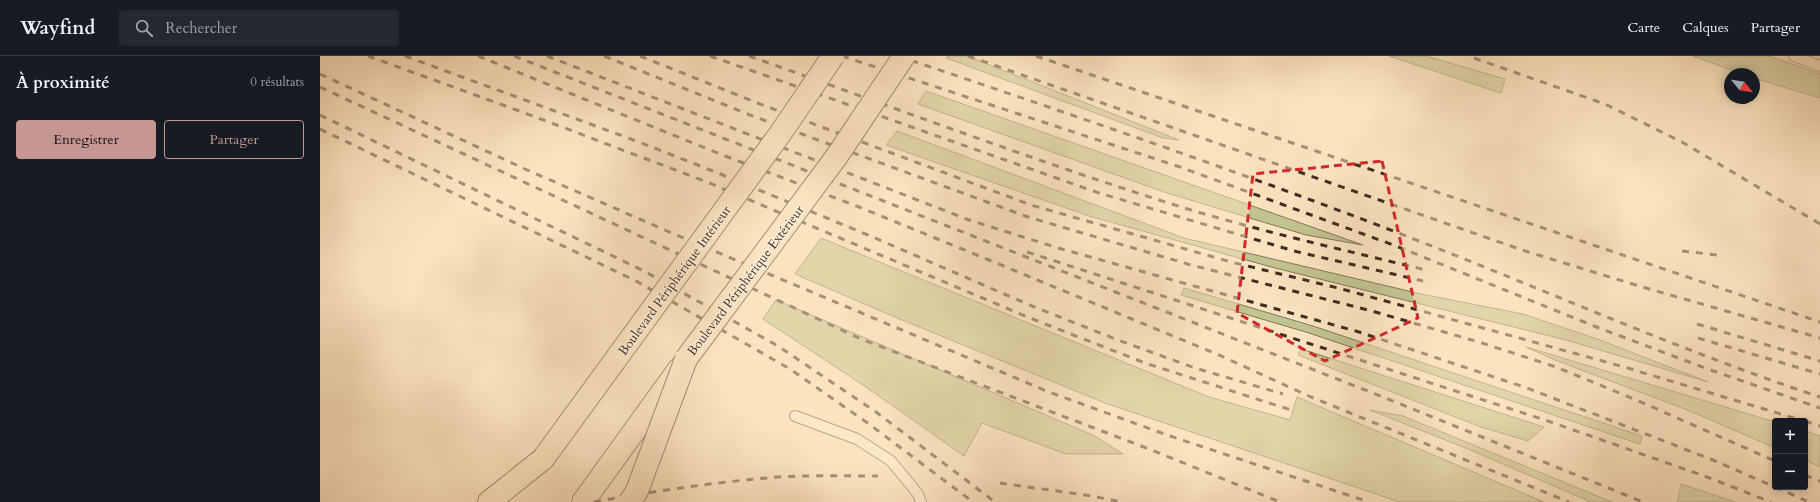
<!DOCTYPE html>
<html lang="fr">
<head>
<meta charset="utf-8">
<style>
  :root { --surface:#171b24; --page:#242831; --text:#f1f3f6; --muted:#9ea1a6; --line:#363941; --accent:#c59692 }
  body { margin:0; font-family:Cardo,serif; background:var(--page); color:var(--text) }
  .controls { position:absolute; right:12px; bottom:12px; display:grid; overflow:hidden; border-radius:4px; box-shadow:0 2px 10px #0003 }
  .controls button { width:36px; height:36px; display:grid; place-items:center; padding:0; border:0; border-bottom:1px solid var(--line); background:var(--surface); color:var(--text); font:20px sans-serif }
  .compass { position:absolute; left:1404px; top:12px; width:36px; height:36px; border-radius:50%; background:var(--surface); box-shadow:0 2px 10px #0003; rotate:120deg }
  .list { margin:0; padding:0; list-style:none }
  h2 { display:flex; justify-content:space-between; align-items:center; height:52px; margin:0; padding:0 16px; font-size:17px }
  h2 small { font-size:13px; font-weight:400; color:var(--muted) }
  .actions { display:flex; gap:8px; padding:12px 16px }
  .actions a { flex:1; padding:9px 0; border:1px solid var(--accent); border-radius:4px; text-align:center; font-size:14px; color:var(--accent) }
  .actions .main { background:var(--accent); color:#111 }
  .icon { flex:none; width:22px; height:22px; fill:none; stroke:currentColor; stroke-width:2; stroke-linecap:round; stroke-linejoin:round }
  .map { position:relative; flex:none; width:1500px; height:446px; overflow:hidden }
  header { display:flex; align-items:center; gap:24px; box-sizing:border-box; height:56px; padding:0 20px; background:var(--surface); border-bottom:1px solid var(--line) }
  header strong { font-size:19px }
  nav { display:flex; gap:22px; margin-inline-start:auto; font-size:14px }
  .search { width:280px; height:36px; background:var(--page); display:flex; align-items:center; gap:10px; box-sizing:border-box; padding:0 14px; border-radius:4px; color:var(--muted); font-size:15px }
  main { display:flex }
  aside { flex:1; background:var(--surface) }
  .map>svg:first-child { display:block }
</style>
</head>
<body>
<header>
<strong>Wayfind</strong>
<div class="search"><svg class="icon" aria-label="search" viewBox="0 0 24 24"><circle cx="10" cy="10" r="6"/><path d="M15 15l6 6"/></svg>Rechercher</div>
<nav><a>Carte</a><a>Calques</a><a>Partager</a></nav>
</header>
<main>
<aside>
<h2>À proximité<small>0 résultats</small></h2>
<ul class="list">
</ul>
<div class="actions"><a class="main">Enregistrer</a><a>Partager</a></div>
</aside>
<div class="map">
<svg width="1500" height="446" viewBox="0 0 1500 446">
  <rect width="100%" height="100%" fill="#fce3c0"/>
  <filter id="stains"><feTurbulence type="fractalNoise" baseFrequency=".005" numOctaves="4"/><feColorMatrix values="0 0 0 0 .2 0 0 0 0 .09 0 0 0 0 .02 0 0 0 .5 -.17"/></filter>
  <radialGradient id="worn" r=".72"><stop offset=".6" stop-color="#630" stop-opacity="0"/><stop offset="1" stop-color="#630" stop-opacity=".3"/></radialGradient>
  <g fill="#c1c391" stroke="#81785a">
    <path d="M628,0h19l212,84 -16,-2 -217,-80z"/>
    <path d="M1069,0h37l79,23 -4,14z"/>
    <path d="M1373,0h76l51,18v24l-66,-20v-4h-12z"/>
    <path d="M606,35l437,154 -57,-10 -142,-43 -246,-88z"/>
    <path d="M577,75l287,107 237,56 102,20 77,26 108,42 -142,-42 -291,-72 -186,-52 -203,-71z"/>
    <path d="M501,182l388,159 81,23 7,-23 247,105h-144l-295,-99 -215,-88 -95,-41z"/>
    <path d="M864,232l129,38 329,110 -2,8 -331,-111 -128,-38z"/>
    <path d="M456,244l319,136 28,18h-57l-84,-31 -18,33 -98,-69 -103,-68z"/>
    <path d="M1206,291l249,75v26l-85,-37 -135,-51z"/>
    <path d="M981,293l243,78 -16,14 -47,-14 -183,-72z"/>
    <path d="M1050,354l33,6 209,86h-21l-123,-53z"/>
    <path d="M1485,375l15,5v31l-15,-7z"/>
    <path d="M1361,428l55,18h-59z"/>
  </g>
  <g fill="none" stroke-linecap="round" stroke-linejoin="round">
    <g stroke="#705a4a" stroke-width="12">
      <g id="service">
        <path d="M1474,0l26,10"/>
        <path d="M475,360l62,23 34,22 27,33 3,8"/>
      </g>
    </g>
    <g stroke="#412c23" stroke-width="24">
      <g id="trunk">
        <path d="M169,446l54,-43"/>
        <path d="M263,446l96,-133"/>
      </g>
    </g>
    <use href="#service" stroke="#fdedd6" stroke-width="10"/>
    <use href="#trunk" stroke="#fce3c0" stroke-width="22"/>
    <g stroke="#412c23" stroke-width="3" stroke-dasharray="7 7" stroke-linecap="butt">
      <path d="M48,0l165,60 174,66 323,136 115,45 146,47"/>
      <path d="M85,0l226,83 82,32 155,64 164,71 86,34 77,28 88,26"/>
      <path d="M158,0l242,98 139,53 130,53 230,95 92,42 258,105"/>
      <path d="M194,0l869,341 260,105"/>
      <path d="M227,0l422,164 89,28 301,84 168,56 186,72 62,27"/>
      <path d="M284,0l146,59 278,102 163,48 181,46 110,32 74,24 78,32 141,62"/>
      <path d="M320,0l120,48 271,101 200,57 111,27 282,78 180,54"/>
      <path d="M390,0l389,137 195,58 129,30"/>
      <path d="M429,0c147,52 293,108 442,154 77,23 157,41 235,60"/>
      <path d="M522,0l338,111 216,79 203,82 106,40 115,40"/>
      <path d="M578,0c169,57 337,114 503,178 140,54 277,116 419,163"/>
      <path d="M648,0l554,194 117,36 181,52"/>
      <path d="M716,0l784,266"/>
      <path d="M1154,2l131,46 77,38 138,82"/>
      <path d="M0,18l205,95 142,62 382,161 118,43 202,67"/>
      <path d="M0,31l541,252 288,110 131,53"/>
      <path d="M0,59l324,156 134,75 98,66 119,90"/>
      <path d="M0,73l316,152 154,88 79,55 104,78"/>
      <path d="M1362,195l35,4"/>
      <path d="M707,196l521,169 159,56 64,25"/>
      <path d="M1377,268l123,37"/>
      <path d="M1378,282l122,36"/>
      <path d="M1485,365l15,5"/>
      <path d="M1485,419l15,6"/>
      <path d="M680,427l92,13 30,6"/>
      <path d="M1455,431l34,15"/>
      <path d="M274,446c61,-11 122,-20 184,-25 33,-2 66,-1 100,-1"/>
    </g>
    <g stroke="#412c23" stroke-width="24" stroke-linecap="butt">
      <g id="trunk-bridge">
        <path d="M366,303l151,-203 67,-100"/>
        <path d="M223,403l237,-325 53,-78"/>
      </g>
    </g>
    <g stroke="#412c23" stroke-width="24" stroke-linecap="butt">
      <path id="motorway-bridge" d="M310,446l7,-11 49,-132"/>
    </g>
    <use href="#trunk-bridge" stroke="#fce3c0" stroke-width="22"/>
    <use href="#motorway-bridge" stroke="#fce3c0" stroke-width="22"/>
  </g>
  <path d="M0 0H1500V446H0ZM1062,105l36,157 -93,43 -88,-48 16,-139z" fill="#fce3c0" fill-opacity=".55" fill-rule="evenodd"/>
  <path fill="none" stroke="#d62828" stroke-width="3" stroke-dasharray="8 5" stroke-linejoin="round" d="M1062,105l36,157 -93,43 -88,-48 16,-139z"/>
  <g text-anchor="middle" stroke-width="3" stroke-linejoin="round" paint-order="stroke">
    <g font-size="13" fill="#412c23" stroke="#fdedd6">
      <text transform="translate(354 224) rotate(-54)" y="5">Boulevard Périphérique Intérieur</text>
      <text transform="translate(425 224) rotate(-53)" y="5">Boulevard Périphérique Extérieur</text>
    </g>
  </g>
  <rect width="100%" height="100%" filter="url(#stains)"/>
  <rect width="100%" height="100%" fill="url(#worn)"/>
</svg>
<div class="controls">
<button>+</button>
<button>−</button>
</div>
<svg class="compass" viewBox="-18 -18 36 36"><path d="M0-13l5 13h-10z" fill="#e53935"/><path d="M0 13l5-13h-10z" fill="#9ea1a6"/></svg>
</div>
</main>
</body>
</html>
